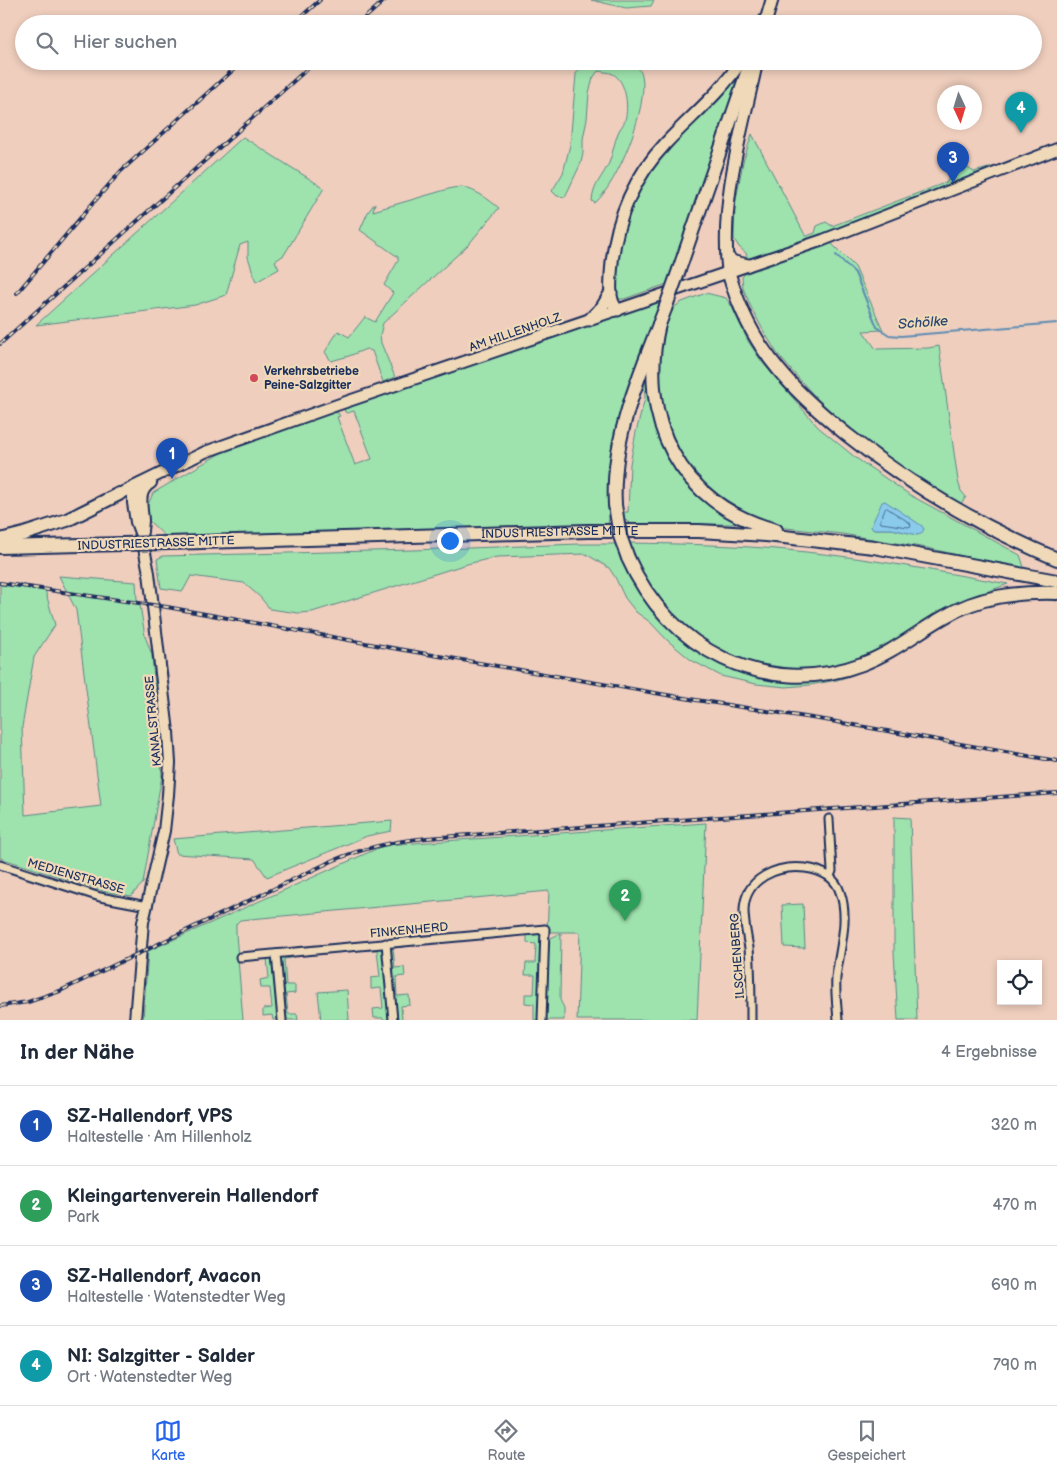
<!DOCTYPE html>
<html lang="de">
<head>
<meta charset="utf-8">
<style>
  :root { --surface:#fff; --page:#f6f6f7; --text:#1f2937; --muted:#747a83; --line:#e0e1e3; --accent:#2563eb }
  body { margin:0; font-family:"Balsamiq Sans",sans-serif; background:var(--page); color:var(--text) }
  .controls { position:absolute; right:15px; bottom:15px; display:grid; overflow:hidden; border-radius:0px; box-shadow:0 2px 8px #0003 }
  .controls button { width:45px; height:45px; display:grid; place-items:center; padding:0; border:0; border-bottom:1px solid var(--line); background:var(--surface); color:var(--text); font:25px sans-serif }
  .compass { position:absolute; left:937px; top:85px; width:45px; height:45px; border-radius:50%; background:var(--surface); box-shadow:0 2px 8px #0003; rotate:176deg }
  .you { position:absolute; left:449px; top:540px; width:18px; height:18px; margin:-12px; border:4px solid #fff; border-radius:50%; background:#1a73e8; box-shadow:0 0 0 8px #1a73e833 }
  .badge { display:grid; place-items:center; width:32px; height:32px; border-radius:50%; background:var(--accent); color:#fff; font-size:16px; font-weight:700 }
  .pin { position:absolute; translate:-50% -41px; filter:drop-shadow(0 1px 2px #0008) }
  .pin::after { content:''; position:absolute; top:26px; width:18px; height:15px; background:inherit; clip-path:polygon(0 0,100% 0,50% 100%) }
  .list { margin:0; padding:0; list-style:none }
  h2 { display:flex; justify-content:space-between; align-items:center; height:65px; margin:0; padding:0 20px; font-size:21px }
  h2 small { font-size:16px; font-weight:400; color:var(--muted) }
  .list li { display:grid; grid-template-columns:32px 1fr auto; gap:15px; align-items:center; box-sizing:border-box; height:80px; padding:0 20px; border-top:1px solid var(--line) }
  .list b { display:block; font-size:19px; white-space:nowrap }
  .list p { margin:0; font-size:16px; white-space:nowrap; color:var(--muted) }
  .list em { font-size:16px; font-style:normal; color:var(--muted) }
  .icon { flex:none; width:28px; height:28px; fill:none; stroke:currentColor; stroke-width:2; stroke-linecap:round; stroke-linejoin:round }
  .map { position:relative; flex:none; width:1057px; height:1020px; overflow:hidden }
  .search { position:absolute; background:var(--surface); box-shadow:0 2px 8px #0003; left:15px; right:15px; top:15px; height:55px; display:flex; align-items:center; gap:12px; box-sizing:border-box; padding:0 18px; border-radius:28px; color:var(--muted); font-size:19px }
  .sheet { height:385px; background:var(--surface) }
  nav { display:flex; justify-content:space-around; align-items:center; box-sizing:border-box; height:70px; border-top:1px solid var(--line); background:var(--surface); font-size:14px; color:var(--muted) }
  nav a { display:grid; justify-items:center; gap:2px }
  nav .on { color:var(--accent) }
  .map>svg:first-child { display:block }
</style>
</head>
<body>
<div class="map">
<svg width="1057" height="1020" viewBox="0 0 1057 1020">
  <rect width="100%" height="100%" fill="#efcebd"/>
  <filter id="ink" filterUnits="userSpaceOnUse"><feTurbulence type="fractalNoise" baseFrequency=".02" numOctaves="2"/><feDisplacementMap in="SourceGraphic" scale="10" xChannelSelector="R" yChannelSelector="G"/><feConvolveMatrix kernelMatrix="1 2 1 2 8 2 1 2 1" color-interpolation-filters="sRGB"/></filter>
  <g filter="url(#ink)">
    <g fill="#9ee2ad" stroke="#5c8886" fill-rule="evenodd">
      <path d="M591,0h63l-3,6 -25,2z"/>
      <path d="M584,61h42l11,4c1,3 4,7 5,10 7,31 -24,108 -47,128l-3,-2c1,-16 11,-25 17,-38 4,-10 5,-20 9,-30 1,-4 6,-8 7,-13 4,-13 1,-39 -12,-46 -4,-2 -10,-2 -15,-3l-5,7 -4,15 -2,26 -4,20v14l-2,10 -16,34 -8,-1 -5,-5 11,-18 7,-28 6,-71z"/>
      <path d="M743,64l-56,163 -15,46 -5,11 -43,15h-8v-19l5,-55 26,-56z"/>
      <path d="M752,134l53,101 2,1 8,-3 2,-7 9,-4 6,4 115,-44 6,-15 10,-2 11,7 14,-4 2,-2 2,13 -162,63 25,25 28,63 -20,1 13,18 52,-1 11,-2 19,135 3,10 5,6 -7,9 -43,-23 -74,-57 -51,-56 -14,-17 -14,-23 -12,-23 -8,-19 -1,-11 8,-8 -4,-16 -7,-6 -5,-8 1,-34 8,-43z"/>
      <path d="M243,137l81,51 -40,67 -9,6 4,8 -23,13 -8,-25v-15l-8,3 -14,50 -31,10 -159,20z"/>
      <path d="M462,187c15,4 25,11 37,21l-31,37 -85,78 -3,12 1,8 14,34 -12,5 -11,-31 -6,-2 -17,7 -18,5 -6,-9 13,-21 11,6 16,-20 10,5 18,-29 -9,-8 14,-24v-4l-38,-27 8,-18 7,-9 -2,8 79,-23z"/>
      <path d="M706,293l20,5 6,9 16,34 14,21 56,65 38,31 54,37 110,60 5,15 -98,-22 -85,-14 -65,-7 -48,-21 -31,-27 -9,-12 -13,-22 -14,-37 -4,-39 4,-35 8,-24 12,-8zM878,514l39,21 -25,-6h-19l-2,-2z"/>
      <path d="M662,297l-53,178v43l-1,7 -440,14 -19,-18 -2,-14 6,-14 73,-43 106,-38 6,1 2,3 -3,1 18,48 17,-6 -18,-48 -7,2 -2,-1 -1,-3 3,-3z"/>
      <path d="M651,351l17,101 81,72h-117l-9,-5 -3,-7h8l2,-48 6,-32 9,-34 -1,-16z"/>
      <path d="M627,543c60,1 119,2 179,9 68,7 135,20 202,32l-52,19 -80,50 -37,14 -41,4 -46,-7 -44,-19 -55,-47z"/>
      <path d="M580,544h38c11,24 21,48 39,69 53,63 146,83 221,48 25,-11 47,-29 70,-44 33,-19 70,-24 106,-20l3,4 -23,-3 -20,1 -16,2 -24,6 -23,12 -54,35 -18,10 -26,11 -16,5 -27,5 -24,2 -30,-3 -35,-8 -30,-16 -24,-20 -17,-18 -14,-10 -11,-14 -10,-21 -6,-9 -23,-14 -89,3 -30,7 -155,48 -14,1 -28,-4 -10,-12 -16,-14 -53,-7 -8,15 -22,-3 -4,-29 6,-3 250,-6z"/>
      <path d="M59,576l77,6 1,18 3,5 5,31 7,19 10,120 -19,108 -12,13 -28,-5 -103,-33v-273l45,5 10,35 -21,32 -12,70 3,88 76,-9 -25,-196z"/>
      <path d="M894,817l16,1 7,202h-19l-4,-68z"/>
      <path d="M392,821l-1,10 -24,5 -100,41 -13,-18 -77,-5 -4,-15z"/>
      <path d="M706,823l-9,197h-120l3,-88h-33l2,-41 -309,29 -4,4v10l7,86h-100l5,-69 237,-106z"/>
      <path d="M803,904l2,44 -21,-1 -2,-42z"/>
      <path d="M542,929l-3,91h-5v-16l-9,-1v-9h9l1,-19h-10l1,-12h9l1,-19 -9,-1v-12z"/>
      <path d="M561,933l-1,67 4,8v12h-18l3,-81z"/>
      <path d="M403,942l1,5 -11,1 2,20 9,-1 1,9 -9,1 1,19 12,-1 1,10 -9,1 1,14h-6l-6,-77z"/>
      <path d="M383,944l7,76h-7v-2h-9l-1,-9 10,-1 -2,-20 -10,1v-11l9,-1 -3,-27h-9v-5z"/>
      <path d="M292,952v6l-8,1 2,26h9v8l-9,1 2,20h9l1,6h-11l-6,-67z"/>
      <path d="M271,954l7,66h-5l-1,-5 -9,1v-7l9,-1 -2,-20h-9l-1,-8 9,-2 -2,-19h-9v-4z"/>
      <path d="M347,990l2,30h-28l-3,-28z"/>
    </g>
    <path fill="#8acaeb" stroke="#5e8cb3" d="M885,501l37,25 2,3 -3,5 -4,1 -25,-6h-19l-2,-2c3,-9 8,-17 11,-25z"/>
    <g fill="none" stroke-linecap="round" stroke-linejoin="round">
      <path stroke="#476d96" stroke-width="1" d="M887,508l23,15 1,3 -3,1 -27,-4 -1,-3 5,-11z"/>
      <path stroke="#5e8cb3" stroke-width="2" d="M836,255l19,18 22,54 12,8 12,1 156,-13"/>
      <g stroke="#1b2f5e" stroke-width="11">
        <g id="street">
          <path d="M829,819l3,52 -2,5"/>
          <path d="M0,865l100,32 47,9"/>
          <path d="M386,943l7,77"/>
          <path d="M276,954l6,66"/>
          <path d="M240,957l305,-28 -3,91"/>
          <path d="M751,1020c0,-24 0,-48 -2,-72 -2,-12 -5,-25 -5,-38 1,-32 33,-45 61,-42 15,2 30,8 35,24 10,27 -1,59 -4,86 -1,14 1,29 2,42"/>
        </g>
      </g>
      <g stroke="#1b2f5e" stroke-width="14">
        <g id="secondary">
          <path d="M119,494l86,-42 132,-47 486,-165 234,-91"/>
          <path d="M142,532c0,-4 1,-8 1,-12 -1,-14 -6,-29 8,-37"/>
          <path d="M135,1020l8,-98 21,-91 4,-36 2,-32 -2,-31 -19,-159 -7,-35 -6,-16 -3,-19v-7l7,-12"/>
        </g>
      </g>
      <g stroke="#1b2f5e" stroke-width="15">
        <g id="primary">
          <path d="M765,24l7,-24"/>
          <path d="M727,257l7,5 14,3"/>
          <path d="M728,271c-8,-72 14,-140 29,-210"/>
          <path d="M618,310c-10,-9 -7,-25 -7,-36 3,-50 21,-95 55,-131 26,-28 54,-49 75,-82"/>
          <path d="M589,320l13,-13 9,-15"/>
        </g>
      </g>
      <g stroke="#1b2f5e" stroke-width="16">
        <g id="highway">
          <path d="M764,24l2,-5"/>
          <path d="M679,270l72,-209"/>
          <path d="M728,271c9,31 23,63 43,89 21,28 47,51 75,74 64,51 135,93 211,125"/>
          <path d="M659,324c-22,94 20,181 117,206"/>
          <path d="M615,505c-4,-70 26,-133 50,-196"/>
          <path d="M0,540l24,-6 43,-14 52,-26"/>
          <path id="s1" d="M168,543l420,-12h111l67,4 108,12 183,34"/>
          <path d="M0,547l123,-3"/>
          <path d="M628,558c40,91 137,142 234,106 30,-11 54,-31 82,-47 35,-21 73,-25 113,-24"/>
        </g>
      </g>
      <use href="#street" stroke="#f0d9b8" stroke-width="7"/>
      <use href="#secondary" stroke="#f0d9b8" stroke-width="10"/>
      <use href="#primary" stroke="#f0d9b8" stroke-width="11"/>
      <use href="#highway" stroke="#f0d9b8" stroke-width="12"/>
      <g stroke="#1b2f5e" stroke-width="4">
        <g id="rail">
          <path d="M293,24l27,-24"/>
          <path d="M358,24l27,-24"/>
          <path d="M17,293l76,-90 28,-32 122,-110"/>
          <path d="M0,344l316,-283"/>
          <path d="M0,583l167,24 231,42 298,51 135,21 226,40"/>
          <path d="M0,1006l28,-4 32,-11 272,-130c31,-13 62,-20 95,-23l630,-45"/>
        </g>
      </g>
      <use href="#rail" stroke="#f0d9b8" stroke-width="2" stroke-dasharray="5.5" stroke-linecap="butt"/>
      <g stroke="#1b2f5e" stroke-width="16" stroke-linecap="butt">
        <g id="highway-bridge">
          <path d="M665,309l14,-39"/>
          <path d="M615,505l5,31 8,22"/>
          <path d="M123,544l45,-1"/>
        </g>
      </g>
      <use href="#highway-bridge" stroke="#f0d9b8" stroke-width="12"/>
    </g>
  </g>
  <circle fill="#d1495b" stroke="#f0d9b8" stroke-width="2" cx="254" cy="378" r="5"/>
  <g text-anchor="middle" stroke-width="4.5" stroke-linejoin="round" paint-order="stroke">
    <g font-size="12" fill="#1b2f5e" stroke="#f0d9b8">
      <text transform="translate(515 332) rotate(-19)" y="4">AM HILLENHOLZ</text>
      <text dy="4" stroke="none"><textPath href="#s1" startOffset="392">INDUSTRIESTRASSE MITTE</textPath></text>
      <text transform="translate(156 543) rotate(-2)" y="4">INDUSTRIESTRASSE MITTE</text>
      <text transform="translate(153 721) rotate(-95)" y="4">KANALSTRASSE</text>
      <text transform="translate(76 876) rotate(16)" y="4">MEDIENSTRASSE</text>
      <text transform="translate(409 930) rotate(-5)" y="4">FINKENHERD</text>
      <text transform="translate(737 956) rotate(-94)" y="4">ILSCHENBERG</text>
    </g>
    <g font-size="12" font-weight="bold" fill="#1b2f5e" stroke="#f0d9b8" text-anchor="start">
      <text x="264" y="375">Verkehrsbetriebe<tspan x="264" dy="14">Peine-Salzgitter</tspan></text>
    </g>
    <g font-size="14" font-style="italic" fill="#2c4673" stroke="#f0d9b8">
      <text transform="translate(923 322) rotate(-4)" y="5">Schölke</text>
    </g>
  </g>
</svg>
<div class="controls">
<button><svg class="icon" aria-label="locate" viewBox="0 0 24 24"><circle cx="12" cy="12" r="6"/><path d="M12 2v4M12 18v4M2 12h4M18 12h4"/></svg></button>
</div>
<svg class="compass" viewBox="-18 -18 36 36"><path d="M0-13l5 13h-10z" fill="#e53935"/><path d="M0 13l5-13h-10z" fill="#747a83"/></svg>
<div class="you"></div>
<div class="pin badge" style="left:172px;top:479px;background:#1a4fb4">1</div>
<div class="pin badge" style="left:625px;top:921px;background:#2e9e5b">2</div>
<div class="pin badge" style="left:953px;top:183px;background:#1a4fb4">3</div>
<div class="pin badge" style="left:1021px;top:133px;background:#0f9aa8">4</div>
<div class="search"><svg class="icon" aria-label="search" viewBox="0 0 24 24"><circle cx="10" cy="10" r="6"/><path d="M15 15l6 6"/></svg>Hier suchen</div>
</div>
<section class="sheet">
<h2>In der Nähe<small>4 Ergebnisse</small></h2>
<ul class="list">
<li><span class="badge" style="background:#1a4fb4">1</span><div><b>SZ-Hallendorf, VPS</b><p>Haltestelle · Am Hillenholz</p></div><em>320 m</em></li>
<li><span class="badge" style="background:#2e9e5b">2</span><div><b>Kleingartenverein Hallendorf</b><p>Park</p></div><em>470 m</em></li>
<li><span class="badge" style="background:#1a4fb4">3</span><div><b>SZ-Hallendorf, Avacon</b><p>Haltestelle · Watenstedter Weg</p></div><em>690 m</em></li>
<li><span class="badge" style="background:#0f9aa8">4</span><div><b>NI: Salzgitter - Salder</b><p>Ort · Watenstedter Weg</p></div><em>790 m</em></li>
</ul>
</section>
<nav>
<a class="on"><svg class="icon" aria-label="map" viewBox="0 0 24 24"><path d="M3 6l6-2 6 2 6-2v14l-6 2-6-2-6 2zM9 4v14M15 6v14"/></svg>Karte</a>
<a><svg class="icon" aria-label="directions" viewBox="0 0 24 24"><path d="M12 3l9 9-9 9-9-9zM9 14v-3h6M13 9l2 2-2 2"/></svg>Route</a>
<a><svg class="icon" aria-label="saved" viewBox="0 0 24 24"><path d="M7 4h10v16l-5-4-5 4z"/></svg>Gespeichert</a>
</nav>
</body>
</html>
